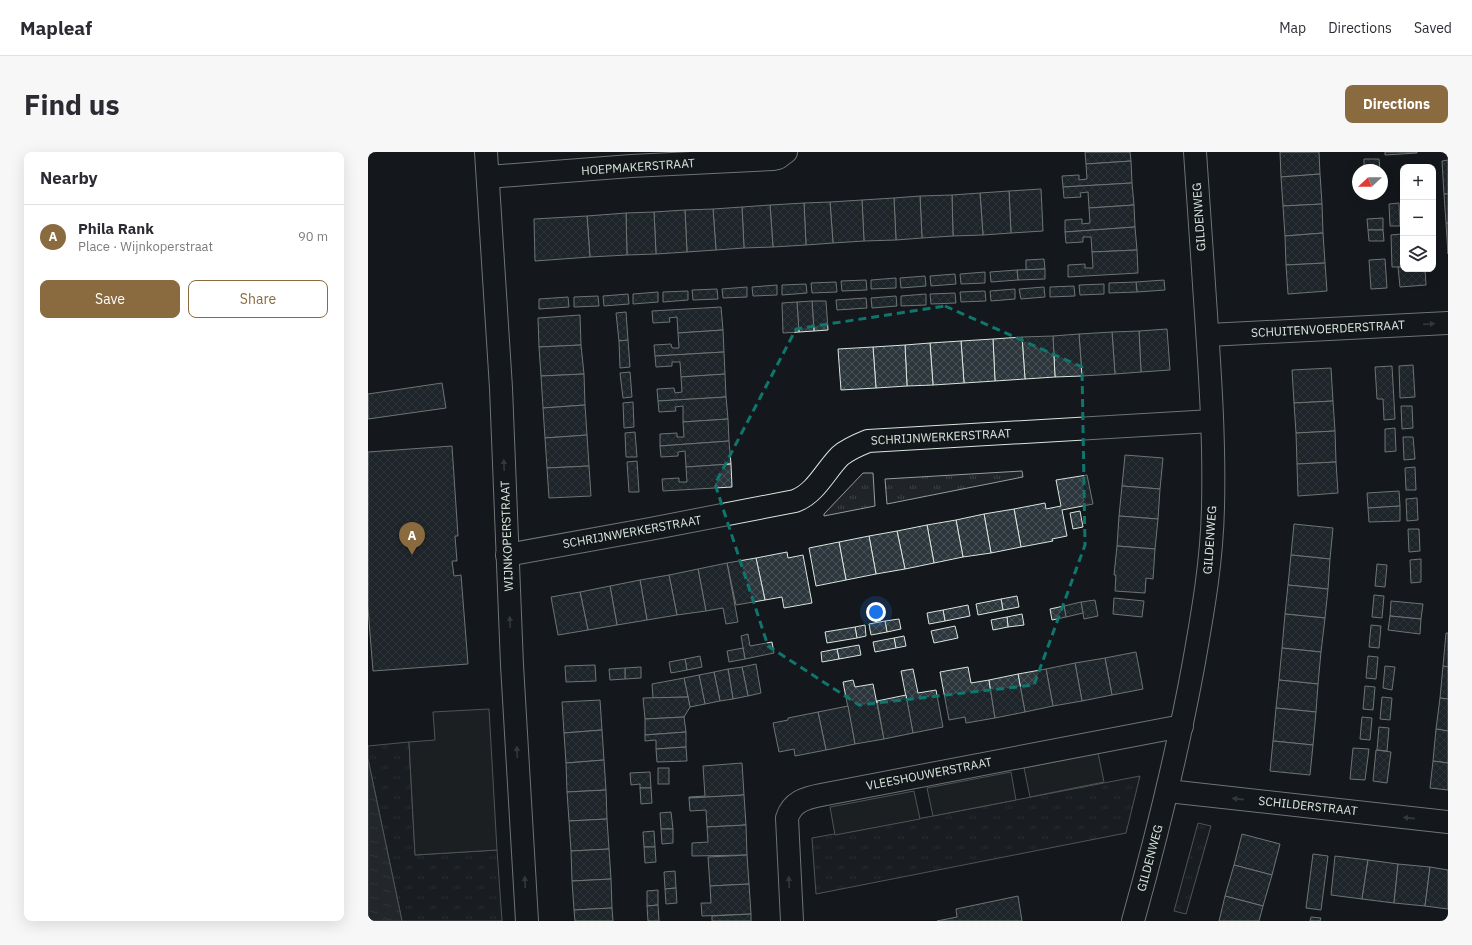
<!DOCTYPE html>
<html lang="en">
<head>
<meta charset="utf-8">
<style>
  :root { --surface:#fff; --page:#f7f7f7; --text:#2b2b33; --muted:#7c7c81; --line:#e1e1e2; --accent:#8a6a3f }
  body { margin:0; font-family:"IBM Plex Sans",sans-serif; background:var(--page); color:var(--text) }
  .controls { position:absolute; right:12px; top:12px; display:grid; overflow:hidden; border-radius:8px; box-shadow:0 4px 16px #0002 }
  .controls button { width:36px; height:36px; display:grid; place-items:center; padding:0; border:0; border-bottom:1px solid var(--line); background:var(--surface); color:var(--text); font:20px sans-serif }
  .compass { position:absolute; left:984px; top:12px; width:36px; height:36px; border-radius:50%; background:var(--surface); box-shadow:0 4px 16px #0002; rotate:248deg }
  .you { position:absolute; left:508px; top:460px; width:14px; height:14px; margin:-10px; border:3px solid #fff; border-radius:50%; background:#1a73e8; box-shadow:0 0 0 6px #1a73e833 }
  .badge { display:grid; place-items:center; width:26px; height:26px; border-radius:50%; background:var(--accent); color:#fff; font-size:13px; font-weight:700 }
  .pin { position:absolute; translate:-50% -33px; filter:drop-shadow(0 1px 2px #0008) }
  .pin::after { content:''; position:absolute; top:21px; width:14px; height:12px; background:inherit; clip-path:polygon(0 0,100% 0,50% 100%) }
  .list { margin:0; padding:0; list-style:none }
  h2 { display:flex; justify-content:space-between; align-items:center; height:52px; margin:0; padding:0 16px; font-size:17px }
  h2 small { font-size:13px; font-weight:400; color:var(--muted) }
  .list li { display:grid; grid-template-columns:26px 1fr auto; gap:12px; align-items:center; box-sizing:border-box; height:64px; padding:0 16px; border-top:1px solid var(--line) }
  .list b { display:block; font-size:15px; white-space:nowrap }
  .list p { margin:0; font-size:13px; white-space:nowrap; color:var(--muted) }
  .list em { font-size:13px; font-style:normal; color:var(--muted) }
  .actions { display:flex; gap:8px; padding:12px 16px }
  .actions a { flex:1; padding:9px 0; border:1px solid var(--accent); border-radius:8px; text-align:center; font-size:14px; color:var(--accent) }
  .actions .main { background:var(--accent); color:#fff }
  .icon { flex:none; width:22px; height:22px; fill:none; stroke:currentColor; stroke-width:2; stroke-linecap:round; stroke-linejoin:round }
  .map { position:relative; flex:none; width:1080px; height:769px; overflow:hidden; border-radius:8px }
  header { display:flex; align-items:center; gap:24px; box-sizing:border-box; height:56px; padding:0 20px; background:var(--surface); border-bottom:1px solid var(--line) }
  header strong { font-size:19px }
  nav { display:flex; gap:22px; margin-inline-start:auto; font-size:14px }
  .intro { display:flex; align-items:center; justify-content:space-between; box-sizing:border-box; height:96px; padding:0 24px }
  h1 { margin:0; font-size:28px }
  .button { padding:10px 18px; border-radius:8px; background:var(--accent); color:#fff; font-size:14px; font-weight:700 }
  main { display:flex; gap:24px; padding:0 24px }
  aside { flex:1; background:var(--surface); border-radius:8px; box-shadow:0 4px 16px #0002 }
  .map>svg:first-child { display:block }
</style>
</head>
<body>
<header>
<strong>Mapleaf</strong>
<nav><a>Map</a><a>Directions</a><a>Saved</a></nav>
</header>
<div class="intro"><h1>Find us</h1><a class="button">Directions</a></div>
<main>
<aside>
<h2>Nearby<small></small></h2>
<ul class="list">
<li><span class="badge">A</span><div><b>Phila Rank</b><p>Place · Wijnkoperstraat</p></div><em>90 m</em></li>
</ul>
<div class="actions"><a class="main">Save</a><a>Share</a></div>
</aside>
<div class="map">
<svg width="1080" height="769" viewBox="0 0 1080 769">
  <defs>
    <pattern id="grass-tufts" width="24" height="20" patternUnits="userSpaceOnUse"><rect width="24" height="20" fill="#202428"/><path d="M3 7l-1-3M5 7V3M7 7l1-3M15 17l-1-3M17 17v-4M19 17l1-3" fill="none" stroke="#404447"/></pattern>
    <pattern id="water-ripples" width="26" height="14" patternUnits="userSpaceOnUse"><rect width="26" height="14" fill="#363b3e"/><path d="M2 4q2-2 4 0t4 0M15 11q2-2 4 0t4 0" fill="none" stroke="#525759"/></pattern>
    <pattern id="building-cross-hatch" width="8" height="8" patternUnits="userSpaceOnUse"><rect width="8" height="8" fill="#2c363c"/><path d="M0 0l8 8M0 8l8-8" fill="none" stroke="#4a5358"/></pattern>
  </defs>
  <rect width="100%" height="100%" fill="#14181c"/>
  <g fill="url(#grass-tufts)" stroke="#939e99">
    <path d="M654,319l1,6 -136,27 -2,-25z"/>
    <path d="M495,321h10l2,33 -51,10v-2z"/>
    <path d="M41,590l6,113 82,-5 5,71h-100l-34,-162v-13z"/>
    <path d="M772,624l-14,57 -310,61 -4,-56 121,-22z"/>
    <path d="M830,671l13,3 -25,88 -12,-3z"/>
  </g>
  <g fill="#24282b" stroke="#939e99">
    <path d="M121,557l8,141 -82,5 -6,-113 26,-2 -2,-28z"/>
    <path d="M730,601l6,29 -74,15 -6,-29z"/>
    <path d="M643,620l5,28 -83,16 -6,-28z"/>
    <path d="M546,639l6,28 -85,16 -5,-28z"/>
  </g>
  <path fill="url(#water-ripples)" stroke="#939e99" d="M0,607l34,162h-34z"/>
  <g fill="url(#building-cross-hatch)" stroke="#d8e6dc">
    <path d="M717,0h45l1,9 -45,3z"/>
    <path d="M912,0h39l1,22 -39,3z"/>
    <path d="M1017,0h32v1l-32,2z"/>
    <path d="M996,7h15l1,11h-16z"/>
    <path d="M1080,8v34h-4l-2,-33z"/>
    <path d="M763,9l1,22 -69,4 -1,-11 17,-1v5l8,-1 -1,-15z"/>
    <path d="M952,22l2,30 -39,2 -2,-29z"/>
    <path d="M764,31l2,22 -45,3 -1,-16 -8,1 1,4 -17,1 -1,-11z"/>
    <path d="M673,37l2,42 -32,2 -2,-42z"/>
    <path d="M641,39l2,42 -28,2 -3,-42z"/>
    <path d="M612,41l3,42 -30,1 -1,-41z"/>
    <path d="M1076,42h4v29h-2z"/>
    <path d="M584,43l1,41 -31,2 -2,-42z"/>
    <path d="M552,44l2,42 -26,2 -2,-42z"/>
    <path d="M526,46l2,42 -32,1 -2,-41z"/>
    <path d="M494,48l2,41 -31,2 -3,-41z"/>
    <path d="M462,50l3,41 -27,2 -2,-42z"/>
    <path d="M436,51l2,42 -33,2 -3,-42z"/>
    <path d="M1031,51l1,23h-10l-1,-22z"/>
    <path d="M954,52l1,29 -38,3 -2,-30z"/>
    <path d="M402,53l3,42 -29,1 -2,-41z"/>
    <path d="M766,53l1,22 -70,5v-12l17,-1v5l8,-1 -1,-15z"/>
    <path d="M374,55l2,41 -28,2 -3,-41z"/>
    <path d="M345,57l3,41 -29,2 -2,-42z"/>
    <path d="M317,58l2,42 -31,2 -2,-42z"/>
    <path d="M286,60l2,42 -29,1 -1,-42z"/>
    <path d="M258,61l1,42 -37,2 -3,-41z"/>
    <path d="M219,64l3,41 -55,4 -1,-42z"/>
    <path d="M1015,66v12h-15l-1,-11z"/>
    <path d="M1078,71h2v31z"/>
    <path d="M767,75l2,23 -45,2 -1,-15h-8v5l-17,1 -1,-11z"/>
    <path d="M1000,78h15l1,11h-15z"/>
    <path d="M955,81l2,30 -39,2 -1,-29z"/>
    <path d="M1033,82l2,33h-11l-1,-32z"/>
    <path d="M769,98l1,23 -70,4v-12l17,-1v4h8l-1,-16z"/>
    <path d="M676,107l1,10 -19,1v-10z"/>
    <path d="M1017,107l2,29 -16,1 -2,-29z"/>
    <path d="M957,111l2,28 -39,3 -2,-29z"/>
    <path d="M1030,115h5v2h22l1,16 -26,2z"/>
    <path d="M677,117v10l-27,1 -1,-10z"/>
    <path d="M649,118l1,10 -27,2 -1,-10z"/>
    <path d="M617,120v11l-24,1 -1,-10z"/>
    <path d="M587,122l1,10 -25,2 -1,-10z"/>
    <path d="M557,124l1,10 -25,2 -1,-10z"/>
    <path d="M528,126v10l-25,1v-9z"/>
    <path d="M498,128l1,10 -25,1 -1,-10z"/>
    <path d="M796,128l1,10 -28,2 -1,-10z"/>
    <path d="M468,130l1,10 -25,1 -1,-10z"/>
    <path d="M768,130l1,10 -28,1v-10z"/>
    <path d="M438,132l1,9 -25,2v-10z"/>
    <path d="M736,132v10l-24,1 -1,-10z"/>
    <path d="M409,133v10l-24,1 -1,-9z"/>
    <path d="M706,134l1,10 -25,1v-10z"/>
    <path d="M379,135v10l-24,1 -1,-9z"/>
    <path d="M676,135l1,10 -24,2 -2,-10z"/>
    <path d="M349,137l1,10 -25,1 -1,-10z"/>
    <path d="M647,137v10l-24,2 -1,-10z"/>
    <path d="M320,139v9l-25,2v-10z"/>
    <path d="M617,139l1,10 -25,1 -1,-10z"/>
    <path d="M290,140v10l-25,2v-10z"/>
    <path d="M587,141l1,10 -25,1 -1,-10z"/>
    <path d="M260,142l1,10 -25,2 -1,-10z"/>
    <path d="M558,142v11l-25,1v-10z"/>
    <path d="M230,144l1,10 -25,1v-10z"/>
    <path d="M528,144l1,10 -25,2 -1,-10z"/>
    <path d="M200,145l1,10 -30,2v-10z"/>
    <path d="M498,146l1,10 -30,2 -1,-10z"/>
    <path d="M444,149h14l2,29 -14,1z"/>
    <path d="M444,149l2,30 -15,1 -2,-30z"/>
    <path d="M429,150l2,30 -16,1 -1,-30z"/>
    <path d="M353,155l2,23 -45,3 -1,-16 -8,1 1,4 -17,1 -1,-12z"/>
    <path d="M258,160l2,28 -9,1 -3,-28z"/>
    <path d="M212,163l1,30 -42,2 -1,-29z"/>
    <path d="M799,177l3,41 -29,2 -2,-41z"/>
    <path d="M355,178l1,22 -69,4 -1,-11 17,-1 1,4h7l-1,-15z"/>
    <path d="M771,179l2,41 -26,2 -3,-42z"/>
    <path d="M744,180l3,42 -33,2 -3,-42z"/>
    <path d="M711,182l3,42 -27,1 -2,-41z"/>
    <path d="M685,184l2,41 -30,2 -3,-42z"/>
    <path d="M654,185l3,42 -30,2 -2,-42z"/>
    <path d="M625,187l2,42 -31,2 -3,-42z"/>
    <path d="M260,188l2,27 -10,1 -1,-27z"/>
    <path d="M593,189l3,42 -31,2 -3,-42z"/>
    <path d="M562,191l3,42 -26,1 -2,-41z"/>
    <path d="M213,193l3,29 -43,2 -2,-29z"/>
    <path d="M537,193l2,41 -31,2 -3,-41z"/>
    <path d="M505,195l3,41 -35,2 -3,-41z"/>
    <path d="M356,200l1,22 -44,3 -1,-15h-8v4l-16,1 -1,-11z"/>
    <path d="M1045,213l2,32 -15,1 -1,-32z"/>
    <path d="M1024,214l3,53 -11,1 -1,-21h-6l-2,-32z"/>
    <path d="M963,216l2,33 -39,2 -2,-33z"/>
    <path d="M262,220l2,25 -9,1 -3,-25z"/>
    <path d="M216,222l1,31 -42,3 -2,-32z"/>
    <path d="M357,222l1,23 -68,4 -1,-12 17,-1 1,5 7,-1 -1,-15z"/>
    <path d="M74,231l4,25 -78,11v-25z"/>
    <path d="M358,245l2,22 -45,3v-16l-8,1 1,4 -17,1 -1,-11z"/>
    <path d="M965,249l2,30 -39,2 -2,-30z"/>
    <path d="M265,250l1,25 -10,1 -1,-25z"/>
    <path d="M217,253l2,30 -42,3 -2,-30z"/>
    <path d="M1033,254h11l1,22 -11,1z"/>
    <path d="M360,267l1,22 -69,5v-12l17,-1v4h7l-1,-15z"/>
    <path d="M1027,276l1,23 -11,1v-23z"/>
    <path d="M967,279l1,31 -39,2 -1,-31z"/>
    <path d="M267,280l2,25h-11l-1,-24z"/>
    <path d="M219,283l2,31 -42,2 -2,-30z"/>
    <path d="M1035,285h10l2,22 -11,1z"/>
    <path d="M361,289l2,23 -45,3 -1,-16 -7,1v4l-17,1 -1,-11z"/>
    <path d="M84,294l6,90h-3l2,25h-5l2,15 7,-1 7,89 -95,7 -5,-63v-156z"/>
    <path d="M757,303l38,3 -3,31 -38,-3z"/>
    <path d="M269,309l2,31h-10l-2,-30z"/>
    <path d="M968,310l2,31 -40,3 -1,-32z"/>
    <path d="M363,312l1,23 -69,4 -1,-12 17,-1v4h8l-1,-15z"/>
    <path d="M221,314l2,30 -42,2 -2,-30z"/>
    <path d="M1047,315l1,23h-10l-1,-22z"/>
    <path d="M719,323l6,29 -31,6 5,26 -15,3 1,2 -32,6 -7,-38 31,-6 1,6 15,-3 -5,-26z"/>
    <path d="M754,334l38,3 -2,30 -39,-3z"/>
    <path d="M1031,339l1,15 -32,2 -1,-15z"/>
    <path d="M1049,346l1,22 -11,1 -1,-22z"/>
    <path d="M1032,354v15l-31,1 -1,-14z"/>
    <path d="M646,357l7,38 -30,6 -7,-39z"/>
    <path d="M712,359l3,16 -10,2 -3,-16z"/>
    <path d="M616,362l7,39 -28,4 -7,-37z"/>
    <path d="M751,364l39,3 -3,30 -38,-3z"/>
    <path d="M588,368l7,37 -29,6 -7,-38z"/>
    <path d="M926,372l39,4 -3,31 -39,-4z"/>
    <path d="M559,373l7,38 -29,6 -8,-38z"/>
    <path d="M1040,377h11l1,22 -11,1z"/>
    <path d="M529,379l8,38 -29,5 -7,-38z"/>
    <path d="M501,384l7,38 -30,6 -7,-38z"/>
    <path d="M471,390l7,38 -30,6 -7,-38z"/>
    <path d="M749,394l38,3 -2,30 -7,-1 -1,15 -30,-2 1,-16h-2z"/>
    <path d="M419,400l1,6 15,-3 9,48 -28,5 -2,-11 -17,3 -9,-42z"/>
    <path d="M923,403l39,4 -2,30 -40,-4z"/>
    <path d="M388,406l9,42 -29,5 -9,-42z"/>
    <path d="M1053,407v23l-10,1 -1,-23z"/>
    <path d="M359,411l11,59 -12,2 -3,-16 -17,3 -8,-42z"/>
    <path d="M1009,412l10,1 -2,22 -10,-1z"/>
    <path d="M330,417l8,42 -29,4 -8,-40z"/>
    <path d="M301,423l8,40 -30,5 -7,-40z"/>
    <path d="M272,428l7,40 -30,5 -7,-39z"/>
    <path d="M920,433l40,4 -3,29 -40,-4z"/>
    <path d="M242,434l7,39 -29,5 -8,-38z"/>
    <path d="M212,440l8,38 -30,5 -7,-38z"/>
    <path d="M1006,443l10,1 -2,22 -10,-1z"/>
    <path d="M649,444l2,11 -16,3 -2,-11z"/>
    <path d="M746,446l30,3 -2,16 -29,-3z"/>
    <path d="M633,447l2,11 -25,5 -2,-11z"/>
    <path d="M727,448l3,16 -14,3 -3,-17z"/>
    <path d="M1023,449l32,3 -2,15 -31,-3z"/>
    <path d="M713,450l2,11 -17,4 -2,-11z"/>
    <path d="M600,453l2,11 -25,5 -2,-11z"/>
    <path d="M696,454l2,11 -14,3 -2,-11z"/>
    <path d="M575,458l2,11 -16,3 -2,-11z"/>
    <path d="M654,462l2,11 -16,2 -1,-10z"/>
    <path d="M917,462l40,4 -4,34 -39,-4z"/>
    <path d="M1022,464l31,3 -1,15 -32,-4z"/>
    <path d="M639,465l1,10 -15,3 -2,-10z"/>
    <path d="M531,467l2,10 -14,3 -2,-11z"/>
    <path d="M517,469l2,11 -16,3 -2,-11z"/>
    <path d="M497,473l1,11 -9,2 -2,-11z"/>
    <path d="M1003,473l10,1 -2,22 -10,-1z"/>
    <path d="M587,474l3,12 -24,5 -3,-12z"/>
    <path d="M487,475l2,11 -30,5 -2,-11z"/>
    <path d="M1078,481h2v34l-5,-1z"/>
    <path d="M380,482l2,12 22,-4 2,11 -29,6 -4,-23z"/>
    <path d="M536,484l2,10 -10,2 -2,-10z"/>
    <path d="M526,486l2,10 -21,4 -2,-10z"/>
    <path d="M491,493l2,10 -22,4 -2,-10z"/>
    <path d="M375,496l2,11 -16,3 -2,-11z"/>
    <path d="M914,496l39,4 -3,32 -39,-4z"/>
    <path d="M469,497l2,10 -17,3 -1,-10z"/>
    <path d="M768,500l7,37 -31,6 -7,-37z"/>
    <path d="M332,504l2,11 -15,3 -2,-11z"/>
    <path d="M1000,504l10,1 -2,22 -10,-1z"/>
    <path d="M737,506l7,37 -30,6 -7,-38z"/>
    <path d="M317,507l2,11 -16,3 -2,-11z"/>
    <path d="M707,511l7,38 -29,5 -7,-37z"/>
    <path d="M388,512l5,29 -13,3 -6,-29z"/>
    <path d="M227,513l1,16 -30,1 -1,-16z"/>
    <path d="M1017,514l10,1 -3,23 -9,-2z"/>
    <path d="M1075,514l5,1v32l-8,-1z"/>
    <path d="M273,515v11l-16,1v-11z"/>
    <path d="M374,515l6,29 -15,3 -5,-30z"/>
    <path d="M600,515l3,16 18,-3 6,38 -29,5 -1,-6 -16,3 -9,-48z"/>
    <path d="M257,516v11l-15,1 -1,-11z"/>
    <path d="M360,517l5,30 -13,2 -6,-29z"/>
    <path d="M545,517l5,24 18,-3 7,37 -30,6 -12,-62z"/>
    <path d="M678,517l7,37 -28,6 -7,-38z"/>
    <path d="M346,520l6,29 -15,3 -6,-29z"/>
    <path d="M650,522l7,38 -30,6 -6,-38z"/>
    <path d="M331,523l6,29 -15,3 -6,-29z"/>
    <path d="M316,526l4,19 -35,1 -1,-14z"/>
    <path d="M485,528l2,7 18,-3 11,55 -29,5 -12,-62z"/>
    <path d="M911,528l39,4 -2,28 -40,-4z"/>
    <path d="M997,534l10,1 -2,23 -10,-1z"/>
    <path d="M538,543l7,38 -29,6 -7,-38z"/>
    <path d="M320,545l2,10 -6,10 -39,2 -2,-21z"/>
    <path d="M1014,545l10,1 -2,22 -10,-1z"/>
    <path d="M1072,546l8,1v32l-12,-2z"/>
    <path d="M232,548l2,30 -38,3 -2,-31z"/>
    <path d="M480,554l7,38 -29,6 -8,-38z"/>
    <path d="M908,556l40,4 -3,33 -40,-4z"/>
    <path d="M450,560l8,38 -31,6 -1,-7 -15,3 -6,-29 15,-3v-2z"/>
    <path d="M316,565l2,15 -41,3v-16z"/>
    <path d="M994,565l10,1 -2,22 -10,-1z"/>
    <path d="M1011,575l10,1 -2,23 -10,-1z"/>
    <path d="M1068,577l12,2v32l-15,-2z"/>
    <path d="M234,578l2,30 -38,3 -2,-30z"/>
    <path d="M318,580v15l-30,2v-9l-11,1v-6z"/>
    <path d="M905,589l40,4 -3,30 -40,-4z"/>
    <path d="M318,595l1,14 -30,1 -1,-13z"/>
    <path d="M985,596l16,1 -4,31 -15,-1z"/>
    <path d="M1008,598l15,2 -4,31 -14,-2z"/>
    <path d="M236,608l2,30 -39,2 -1,-29z"/>
    <path d="M1065,609l15,2v27l-18,-2z"/>
    <path d="M374,611l2,32 -55,3v-1l16,-1 -2,-30z"/>
    <rect x="290" y="616" width="11" height="16"/>
    <path d="M282,620l1,16h-11v-4l-9,1 -1,-12z"/>
    <path d="M272,636h11l1,15 -11,1z"/>
    <path d="M238,638l1,29 -38,2 -2,-29z"/>
    <path d="M376,643l2,30 -39,2 -1,-17 -16,1 -1,-13z"/>
    <path d="M303,660l2,17h-12l-1,-16z"/>
    <path d="M239,667l2,30 -38,2 -2,-30z"/>
    <path d="M378,673l1,30 -55,1v-13l16,-1 -1,-15z"/>
    <path d="M293,677h12v14l-11,1z"/>
    <path d="M286,679l1,16h-11l-1,-15z"/>
    <path d="M874,682l38,10 -8,31 -38,-10z"/>
    <path d="M276,695h11l1,15 -11,1z"/>
    <path d="M241,697l2,30 -39,2 -1,-30z"/>
    <path d="M945,702l15,2 -7,54 -15,-2z"/>
    <path d="M379,703l2,29 -39,2 -2,-29z"/>
    <path d="M967,704l33,4 -6,39 -31,-4z"/>
    <path d="M1000,708l30,4 -4,39 -32,-4z"/>
    <path d="M1030,712l32,3 -5,39 -31,-3z"/>
    <path d="M866,713l38,10 -9,31 -38,-10z"/>
    <path d="M1062,715l18,3v39l-23,-3z"/>
    <path d="M307,719l1,17 -11,1 -1,-17z"/>
    <path d="M243,727l1,29 -38,2 -2,-29z"/>
    <path d="M381,732l2,30 -49,2 -1,-13h10l-1,-17z"/>
    <path d="M308,736l1,15 -11,1 -1,-15z"/>
    <path d="M290,738v15l-11,1v-15z"/>
    <path d="M650,744l4,25h-85l20,-4 -1,-8z"/>
    <path d="M857,744l38,10 -4,15h-40z"/>
    <path d="M290,753l1,16h-11l-1,-15z"/>
    <path d="M244,756l1,13h-38l-1,-11z"/>
    <path d="M383,762v7h-39v-5z"/>
    <path d="M943,765l10,1 -1,3h-10z"/>
  </g>
  <g fill="none" stroke-linecap="round" stroke-linejoin="round">
    <g stroke="#d8e6dc" stroke-width="24">
      <g id="minor">
        <path d="M118,0l15,236 11,277 15,256"/>
        <path d="M120,25l143,-11 142,-7 5,-1 8,-6"/>
        <path d="M840,183l240,-12"/>
        <path d="M139,403l143,-26 145,-28c21,-8 30,-30 45,-45 8,-7 18,-11 28,-15l344,-20"/>
        <path d="M800,639l280,31"/>
        <path d="M424,769l-5,-103c5,-16 18,-20 34,-23l361,-69"/>
        <path d="M765,769c24,-86 45,-171 61,-259 9,-51 18,-102 19,-155 2,-79 -5,-159 -10,-238 -3,-39 -5,-78 -8,-117"/>
      </g>
    </g>
    <use href="#minor" stroke="#14181c" stroke-width="22"/>
  </g>
  <defs><path id="oneway-solid" d="M-6-.8H1V-3.2L6.5 0L1 3.2V.8H-6Z"/></defs>
  <g fill="#59605f">
    <use href="#oneway-solid" transform="translate(1061 172) rotate(-4)"/>
    <use href="#oneway-solid" transform="translate(136 313) rotate(-92)"/>
    <use href="#oneway-solid" transform="translate(142 470) rotate(-93)"/>
    <use href="#oneway-solid" transform="translate(149 600) rotate(-93)"/>
    <use href="#oneway-solid" transform="translate(870 647) rotate(-174)"/>
    <use href="#oneway-solid" transform="translate(1041 666) rotate(-174)"/>
    <use href="#oneway-solid" transform="translate(157 730) rotate(-93)"/>
    <use href="#oneway-solid" transform="translate(421 730) rotate(-93)"/>
  </g>
  <path d="M0 0H1080V769H0ZM577,154l137,61 3,178 -51,140 -175,20 -91,-59 -53,-162 81,-155z" fill="#14181c" fill-opacity=".55" fill-rule="evenodd"/>
  <path fill="none" stroke="#0f766e" stroke-width="3" stroke-dasharray="8 5" stroke-linejoin="round" d="M577,154l137,61 3,178 -51,140 -175,20 -91,-59 -53,-162 81,-155z"/>
  <g text-anchor="middle" stroke-width="3" stroke-linejoin="round" paint-order="stroke">
    <g font-size="12" fill="#d8e6dc" stroke="#14181c">
      <text transform="translate(270 15) rotate(-4)" y="4">HOEPMAKERSTRAAT</text>
      <text transform="translate(831 65) rotate(-94)" y="4">GILDENWEG</text>
      <text transform="translate(960 177) rotate(-3)" y="4">SCHUITENVOERDERSTRAAT</text>
      <text transform="translate(573 285) rotate(-3)" y="4">SCHRIJNWERKERSTRAAT</text>
      <text transform="translate(264 380) rotate(-10)" y="4">SCHRIJNWERKERSTRAAT</text>
      <text transform="translate(139 384) rotate(-92)" y="4">WIJNKOPERSTRAAT</text>
      <text transform="translate(842 388) rotate(-86)" y="4">GILDENWEG</text>
      <text transform="translate(561 622) rotate(-11)" y="4">VLEESHOUWERSTRAAT</text>
      <text transform="translate(940 654) rotate(6)" y="4">SCHILDERSTRAAT</text>
      <text transform="translate(782 706) rotate(-75)" y="4">GILDENWEG</text>
    </g>
  </g>
</svg>
<div class="controls">
<button>+</button>
<button>−</button>
<button><svg class="icon" aria-label="layers" viewBox="0 0 24 24"><path d="M12 4l9 5-9 5-9-5zM3 14l9 5 9-5"/></svg></button>
</div>
<svg class="compass" viewBox="-18 -18 36 36"><path d="M0-13l5 13h-10z" fill="#e53935"/><path d="M0 13l5-13h-10z" fill="#7c7c81"/></svg>
<div class="you"></div>
<div class="pin badge" style="left:44px;top:403px">A</div>
</div>
</main>
</body>
</html>
